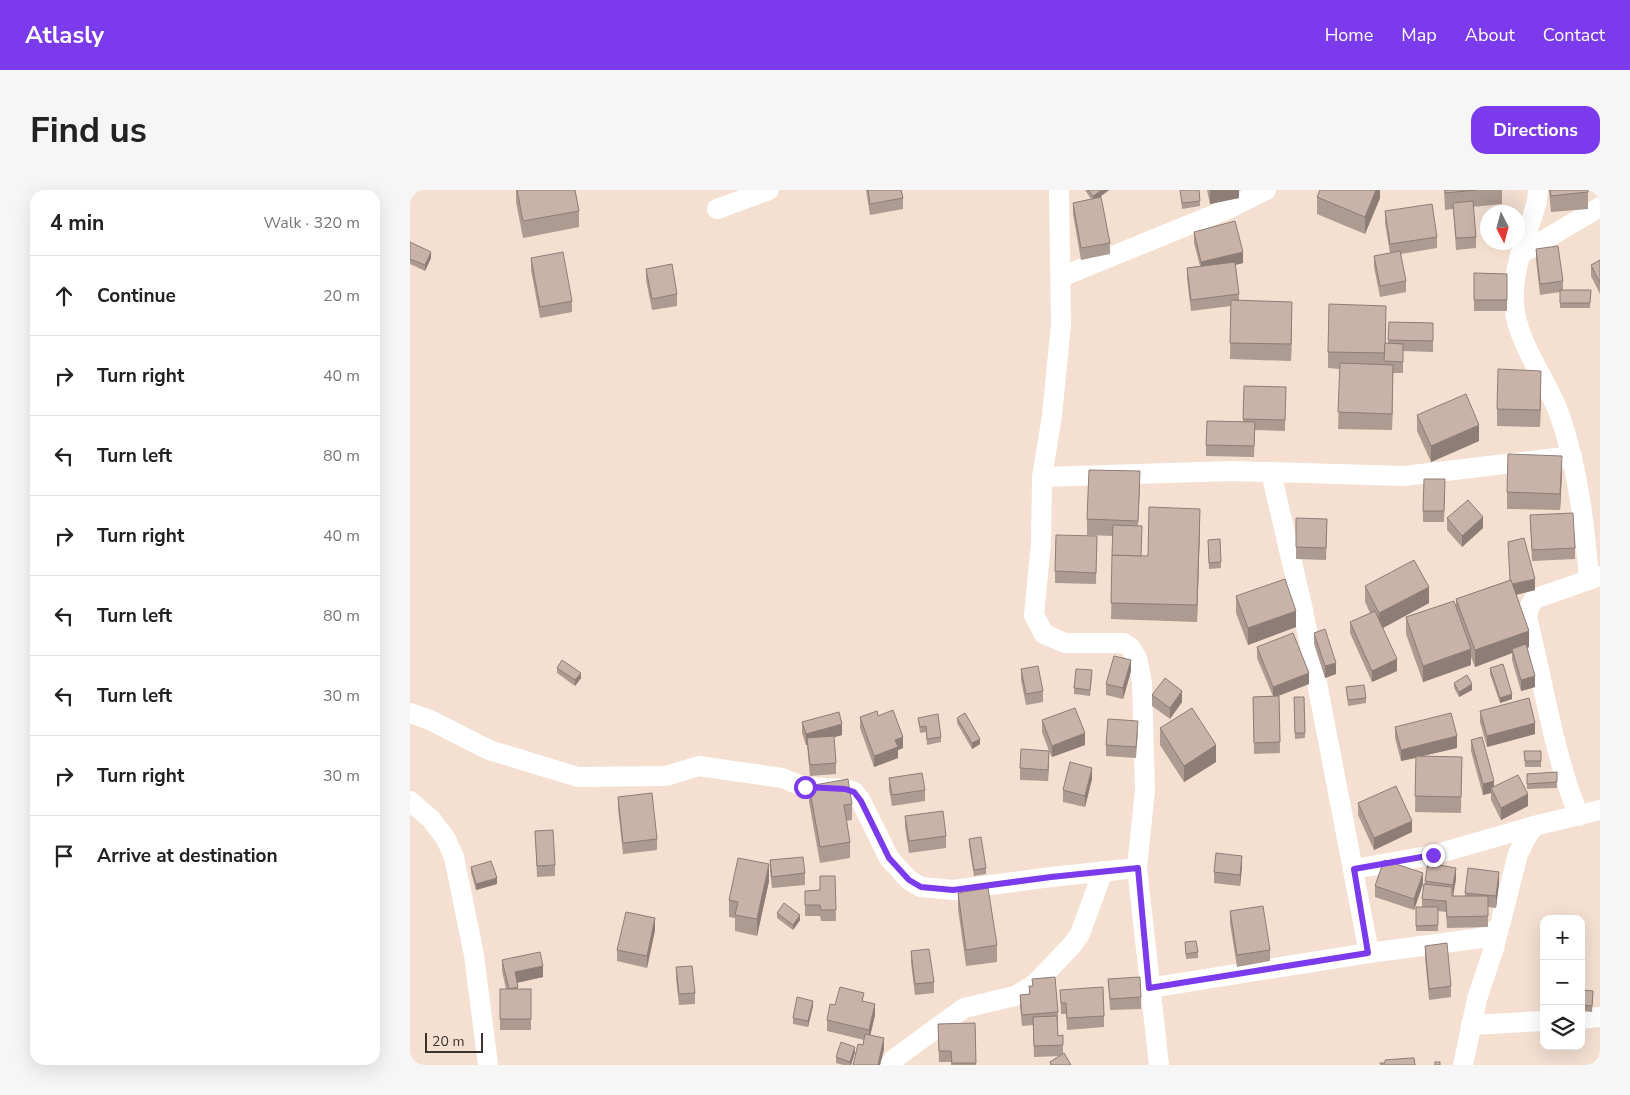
<!DOCTYPE html>
<html lang="en">
<head>
<meta charset="utf-8">
<style>
  :root { --surface:#fff; --page:#f6f6f6; --text:#222; --muted:#767676; --line:#e0e0e0; --accent:#7c3aed }
  body { margin:0; font-family:"Nunito Sans",sans-serif; background:var(--page); color:var(--text) }
  .controls { position:absolute; right:15px; bottom:15px; display:grid; overflow:hidden; border-radius:10px; box-shadow:0 5px 20px #0002 }
  .controls button { width:45px; height:45px; display:grid; place-items:center; padding:0; border:0; border-bottom:1px solid var(--line); background:var(--surface); color:var(--text); font:25px sans-serif }
  .compass { position:absolute; left:1070px; top:15px; width:45px; height:45px; border-radius:50%; background:var(--surface); box-shadow:0 5px 20px #0002; rotate:174deg }
  .scale { position:absolute; left:15px; bottom:12px; width:58px; box-sizing:border-box; padding-left:5px; border:2px solid #3b322d; border-top:0; font-size:14px; line-height:18px; white-space:nowrap; color:#3b322d; -webkit-text-stroke:4px #f4dfd1; paint-order:stroke }
  .stop { position:absolute; width:15px; height:15px; margin:-11px; border:4px solid #7c3aed; border-radius:50%; background:#fff }
  .stop.end { background:#7c3aed; border-color:#fff; box-shadow:0 1px 5px #0008 }
  .list { margin:0; padding:0; list-style:none }
  h2 { display:flex; justify-content:space-between; align-items:center; height:65px; margin:0; padding:0 20px; font-size:21px }
  h2 small { font-size:16px; font-weight:400; color:var(--muted) }
  .list li { display:grid; grid-template-columns:32px 1fr auto; gap:15px; align-items:center; box-sizing:border-box; height:80px; padding:0 20px; border-top:1px solid var(--line) }
  .list b { display:block; font-size:19px; white-space:nowrap }
  .list em { font-size:16px; font-style:normal; color:var(--muted) }
  .icon { flex:none; width:28px; height:28px; fill:none; stroke:currentColor; stroke-width:2; stroke-linecap:round; stroke-linejoin:round }
  .map { position:relative; flex:none; width:1190px; height:875px; overflow:hidden; border-radius:15px }
  header { display:flex; align-items:center; gap:30px; box-sizing:border-box; height:70px; padding:0 25px; background:var(--accent); color:#fff }
  header strong { font-size:24px }
  nav { display:flex; gap:28px; margin-inline-start:auto; font-size:18px }
  .intro { display:flex; align-items:center; justify-content:space-between; box-sizing:border-box; height:120px; padding:0 30px }
  h1 { margin:0; font-size:35px }
  .button { padding:12px 22px; border-radius:15px; background:var(--accent); color:#fff; font-size:18px; font-weight:700 }
  main { display:flex; gap:30px; padding:0 30px }
  aside { flex:1; background:var(--surface); border-radius:15px; box-shadow:0 5px 20px #0002 }
  .map>svg:first-child { display:block }
</style>
</head>
<body>
<header>
<strong>Atlasly</strong>
<nav><a>Home</a><a>Map</a><a>About</a><a>Contact</a></nav>
</header>
<div class="intro"><h1>Find us</h1><a class="button">Directions</a></div>
<main>
<aside>
<h2>4 min<small>Walk · 320 m</small></h2>
<ul class="list">
<li><svg class="icon" aria-label="ahead" viewBox="0 0 24 24"><path d="M12 20V5M6 11l6-6 6 6"/></svg><div><b>Continue</b></div><em>20 m</em></li>
<li><svg class="icon" aria-label="right" viewBox="0 0 24 24"><path d="M7 20v-9h11M14 6l5 5-5 5"/></svg><div><b>Turn right</b></div><em>40 m</em></li>
<li><svg class="icon" aria-label="left" viewBox="0 0 24 24"><path d="M17 20v-9H6M10 6l-5 5 5 5"/></svg><div><b>Turn left</b></div><em>80 m</em></li>
<li><svg class="icon" aria-label="right" viewBox="0 0 24 24"><path d="M7 20v-9h11M14 6l5 5-5 5"/></svg><div><b>Turn right</b></div><em>40 m</em></li>
<li><svg class="icon" aria-label="left" viewBox="0 0 24 24"><path d="M17 20v-9H6M10 6l-5 5 5 5"/></svg><div><b>Turn left</b></div><em>80 m</em></li>
<li><svg class="icon" aria-label="left" viewBox="0 0 24 24"><path d="M17 20v-9H6M10 6l-5 5 5 5"/></svg><div><b>Turn left</b></div><em>30 m</em></li>
<li><svg class="icon" aria-label="right" viewBox="0 0 24 24"><path d="M7 20v-9h11M14 6l5 5-5 5"/></svg><div><b>Turn right</b></div><em>30 m</em></li>
<li><svg class="icon" aria-label="arrive" viewBox="0 0 24 24"><path d="M6 21V4h12l-3 4 3 4H6"/></svg><div><b>Arrive at destination</b></div></li>
</ul>
</aside>
<div class="map">
<svg width="1190" height="875" viewBox="0 0 1190 875">
  <rect width="100%" height="100%" fill="#f4dfd1"/>
  <g fill="none" stroke-linecap="round" stroke-linejoin="round">
    <g stroke="#fff" stroke-width="20">
      <path d="M649,0l2,134 -9,92 -10,61 -1,66 -7,72 10,19 21,9h59l6,4 7,11 5,24 3,108 -8,78 22,197"/>
      <path d="M1128,0l-1,11c-9,32 -26,70 -23,103 3,40 33,75 46,112 18,53 25,109 29,164"/>
      <path d="M307,19l52,-19"/>
      <path d="M1112,63l78,-46"/>
      <path d="M651,87l167,-68 38,-19"/>
      <path d="M861,283l31,132 67,348"/>
      <path d="M632,287l190,-6 172,5 168,-20"/>
      <path d="M0,523l20,7 59,30 89,27 88,-1 33,-10 83,12 23,9 40,2 9,3 7,9 28,57 20,22 12,7 32,3 98,-13 86,-9"/>
      <path d="M0,611l21,18 15,20 8,18 20,98 14,110"/>
      <path d="M1169,626c-26,-63 -35,-132 -52,-198l2,-10 5,-9 66,-23"/>
      <path d="M944,679l79,-14 101,-29"/>
      <path d="M739,798l220,-35 112,-15 18,-10"/>
      <path d="M1171,829l19,-2"/>
      <path d="M1061,835l73,-4"/>
      <path d="M480,875l4,-6 70,-51 51,-12 20,-12 37,-39 8,-11 23,-63"/>
      <path d="M1053,875l14,-66 17,-51 24,-94 8,-16 8,-12 66,-16"/>
    </g>
  </g>
  <g fill="#ad9a90">
    <path d="M106,0h59l4,21v16l-56,11 -7,-36z"/>
    <path d="M456,0h35l2,8v11l-33,6z"/>
    <path d="M675,0h24l-10,8 11,45v11l-29,6 -8,-46v-11l18,-4z"/>
    <path d="M770,0h19l1,16 -18,3z"/>
    <path d="M797,0h32v8l-29,6z"/>
    <path d="M970,0v8l-15,36 -48,-20v-17z"/>
    <path d="M1034,0h58v14l-29,3 3,30v11l-20,2 -3,-41 -8,1z"/>
    <path d="M1139,0h39v19l-37,3z"/>
    <path d="M975,21l52,26v11l-36,6 5,27v11l-26,5 -6,-30v-11l16,-3 -5,-30z"/>
    <path d="M784,42l49,31 -8,2 4,29v6l53,18 -1,43 -61,-2 1,-53 -40,5 -4,-32v-11l13,-2 -6,-23z"/>
    <path d="M0,52l21,16 -6,13 -15,-7z"/>
    <path d="M1126,59l27,32v9h28l-1,18h-30v-16l-20,3 -4,-35z"/>
    <path d="M121,68l41,43v11l-32,6 -9,-48z"/>
    <path d="M1190,70v34l-9,-18v-11z"/>
    <path d="M236,79l31,25v12l-25,4 -6,-30z"/>
    <path d="M1064,83l33,1v37h-33z"/>
    <path d="M976,132l-1,21h3l1,-21 44,1v29l-30,-1v22h-10l-1,57 -54,-1 2,-60 -12,-1v-16z"/>
    <path d="M834,196l42,1 -1,44 -30,-1 -1,27 -48,-1v-11l37,-23z"/>
    <path d="M1131,197l-1,40 -43,-1v-17z"/>
    <path d="M1007,225l62,26 -48,21 -14,-31z"/>
    <path d="M1152,282l-2,38 -53,-1v-17z"/>
    <path d="M730,297l-2,39 3,30h7l52,-31 -3,97 -86,-3 2,-83 -26,-1v-16z"/>
    <path d="M1035,300l-1,32h-21v-11z"/>
    <path d="M1120,325l45,33v11l-43,2z"/>
    <path d="M886,328l31,12 -1,30 -30,-1z"/>
    <path d="M1037,328l36,10 -21,19 -15,-17z"/>
    <path d="M687,346l-1,48 -41,-1v-12z"/>
    <path d="M810,349l1,29 -12,1 -1,-29z"/>
    <path d="M1098,352l27,48 -19,5 13,52 -2,1 8,39 -14,4 -9,-31v-7l-37,14 -4,-10v8l-48,17 -17,-48v-17l50,-11v-7l54,-19z"/>
    <path d="M955,396l64,17 -46,25 14,43 -25,11 -22,-49v-11l20,-9 -5,-11z"/>
    <path d="M826,406l60,31 -48,18 -12,-32z"/>
    <path d="M904,443l22,41 -11,4 -11,-34z"/>
    <path d="M847,457l52,37 -32,12h2l1,57 -26,1 -1,-57 20,-1 -16,-38z"/>
    <path d="M147,478l24,10 -6,8 -18,-13z"/>
    <path d="M1080,478l22,31 -12,4 -10,-29z"/>
    <path d="M611,479l22,22v11l-17,3 -5,-25z"/>
    <path d="M721,481l-8,28 -17,-4v-11z"/>
    <path d="M682,486l-2,20 -16,-2v-6z"/>
    <path d="M1044,493l18,7 -13,7 -5,-9z"/>
    <path d="M936,497l20,11v5l-18,3z"/>
    <path d="M742,505l30,7 -12,17 -18,-13z"/>
    <path d="M884,507h10l1,41 -10,1z"/>
    <path d="M1070,521l55,23 -48,13 -7,-25z"/>
    <path d="M468,526l25,32 -5,2v8l-24,9 -14,-39v-11z"/>
    <path d="M508,528l23,19v5l-14,3 -1,-13 -6,1z"/>
    <path d="M547,528l23,26 -8,5 -15,-26z"/>
    <path d="M632,530l43,25 -33,12 -3,-6 -1,30 -28,-1v-12l29,-17 -7,-19z"/>
    <path d="M392,532l40,13 -8,2 2,26v11l-26,2 -3,-31h-1l-4,-12z"/>
    <path d="M985,537l62,21 -35,8 40,1 -1,56 -46,-1 1,-54 -15,3 -6,-23z"/>
    <path d="M750,538l56,34 -32,20 -24,-37z"/>
    <path d="M728,542l-2,26 -30,-2v-11z"/>
    <path d="M1061,550l23,47 34,19 -27,14 -10,-20v-7l-8,2 -12,-44z"/>
    <path d="M1114,561h17v16h-16z"/>
    <path d="M1147,582v16l-30,1v-15z"/>
    <path d="M479,588l36,12v11l-33,5 -3,-17z"/>
    <path d="M682,589l-7,28 -22,-5v-12z"/>
    <path d="M399,596l43,18v16l-6,1 4,21v16l-30,5 -11,-61z"/>
    <path d="M208,607l39,42v11l-34,4 -5,-46z"/>
    <path d="M948,613l54,29 -38,18 -16,-35z"/>
    <path d="M495,626l41,20v12l-37,5 -4,-26z"/>
    <path d="M125,641l20,34v11l-18,1z"/>
    <path d="M559,649l17,29v6l-12,2 -5,-31z"/>
    <path d="M360,670l35,13v12l-33,3 -2,-17z"/>
    <path d="M61,677l26,17 -21,6 -5,-18z"/>
    <path d="M832,677l-2,19 -26,-3v-11z"/>
    <path d="M425,686l1,45h-15l-1,-5h-15v-25l15,-1z"/>
    <path d="M1046,689l-3,17h12v-3l34,-10 -3,25 -8,-1v20l-41,1 -1,-16 -8,-1v20h-22v-24h6v-8l3,-18z"/>
    <path d="M359,691l-12,55 -22,-5v-13l-6,-1v-17z"/>
    <path d="M1013,694l-9,26 -39,-13v-11z"/>
    <path d="M548,703l39,52v17l-31,4 -8,-57z"/>
    <path d="M820,721l40,39v11l-33,6 -7,-44z"/>
    <path d="M367,723l23,7 -7,10 -16,-12z"/>
    <path d="M245,740l-8,38 -30,-7v-11z"/>
    <path d="M775,752l13,10v6l-12,1z"/>
    <path d="M1015,756l26,40v11l-22,3 -4,-43z"/>
    <path d="M501,761l23,31v11l-19,2 -4,-32z"/>
    <path d="M92,770l41,17 -26,6 1,6h13v41h-31v-41h6l-4,-18z"/>
    <path d="M266,777l19,26v11l-16,1 -3,-26z"/>
    <path d="M698,789l33,18v12l-31,1z"/>
    <path d="M619,796l29,26v11h-1l1,13 5,-1v19l8,11h-21v-3l10,-6 -26,1 -1,-32 -11,1 -2,-20v-11l9,-1z"/>
    <path d="M650,800l44,26v11l-37,3 -1,-16h-5z"/>
    <path d="M1171,800l12,7 -1,15 -11,-1z"/>
    <path d="M454,811l11,14 -5,20 14,14 -4,16h-27l10,-20 1,-5 -37,-9v-11l8,-15z"/>
    <path d="M403,816l-5,21 -15,-3v-6z"/>
    <path d="M565,833l1,42h-25v-3h-12l-1,-38z"/>
    <path d="M445,862l-4,13h-8l-7,-2v-6z"/>
  </g>
  <g fill="#8d7d76">
    <path d="M692,0h7l-16,12v-6z"/>
    <path d="M800,0h29v8l-29,6z"/>
    <path d="M966,0h4v8l-15,36v-17z"/>
    <path d="M21,62v6l-6,13v-6z"/>
    <path d="M833,62v11l-42,10v-11z"/>
    <path d="M882,112v16l-1,43v-17z"/>
    <path d="M983,175v16l-1,49v-16z"/>
    <path d="M1131,181v16l-1,40v-17z"/>
    <path d="M1069,235v16l-48,21v-16z"/>
    <path d="M1152,266v16l-2,38v-16z"/>
    <path d="M790,319v16l-3,97v-17z"/>
    <path d="M1073,327v11l-21,19v-11z"/>
    <path d="M1125,389v11l-24,6v-11z"/>
    <path d="M1019,397v16l-50,27v-17z"/>
    <path d="M886,421v16l-48,18v-17z"/>
    <path d="M1119,441v16l-16,6 -1,-4v4l-37,14v-17z"/>
    <path d="M1061,459v16l-48,17v-16z"/>
    <path d="M987,469v12l-25,11v-11z"/>
    <path d="M721,470v11l-8,28v-11z"/>
    <path d="M926,473v11l-11,4v-12z"/>
    <path d="M171,483v5l-6,8v-6z"/>
    <path d="M899,483v11l-36,14v-11z"/>
    <path d="M1125,486v11l-14,4v-11z"/>
    <path d="M1062,494v6l-13,7v-5z"/>
    <path d="M772,501v11l-12,17v-11z"/>
    <path d="M1102,504v5l-12,4v-5z"/>
    <path d="M1125,533v11l-48,13v-11z"/>
    <path d="M432,534v11l-34,10 -1,-7v7h-1v-11z"/>
    <path d="M675,543v12l-33,12v-11z"/>
    <path d="M1047,546v12l-56,13v-11z"/>
    <path d="M493,547v11l-5,2v8l-24,9v-11l21,-16z"/>
    <path d="M570,549v5l-8,5v-6z"/>
    <path d="M806,555v17l-32,20v-16z"/>
    <path d="M639,561v11l-1,19v-11z"/>
    <path d="M682,578v11l-7,28v-11z"/>
    <path d="M1084,591v11l-3,-4v5l-8,2v-11z"/>
    <path d="M1118,604v12l-27,14v-12z"/>
    <path d="M1002,631v11l-38,18v-12z"/>
    <path d="M832,666v11l-2,19v-11z"/>
    <path d="M359,674v17l-12,55v-17z"/>
    <path d="M1046,678v11l-3,17v-11z"/>
    <path d="M1089,682v11l-3,25v-12z"/>
    <path d="M1013,683v11l-9,26v-11z"/>
    <path d="M87,688v6l-21,6v-6z"/>
    <path d="M390,725v5l-7,10v-5z"/>
    <path d="M245,728v12l-8,38v-12z"/>
    <path d="M133,776v11l-28,6v-11z"/>
    <path d="M403,811v5l-5,21v-6z"/>
    <path d="M465,814v11l-6,26v-11z"/>
    <path d="M474,848v11l-4,16h-2z"/>
    <path d="M445,857v5l-4,13h-1v-3z"/>
  </g>
  <g fill="#c9b3a8" stroke="#8d7d76">
    <path d="M107,0h58l4,21 -56,10z"/>
    <path d="M458,0h33l2,8 -33,6z"/>
    <path d="M678,0h14l-9,6z"/>
    <path d="M770,0h19l1,11 -18,2z"/>
    <path d="M910,0h56l-11,27 -48,-20z"/>
    <path d="M1035,0h31l-31,3z"/>
    <path d="M1140,0h38v2l-37,4z"/>
    <path d="M691,7l9,46 -29,5 -8,-45z"/>
    <path d="M1063,11l3,36 -20,1 -3,-35z"/>
    <path d="M1022,14l5,33 -47,7 -5,-33z"/>
    <path d="M825,31l8,31 -42,10 -7,-30z"/>
    <path d="M0,52l21,10 -6,13 -15,-6z"/>
    <path d="M1148,56l5,35 -23,3 -4,-35z"/>
    <path d="M990,61l6,30 -26,5 -6,-30z"/>
    <path d="M153,62l9,49 -32,6 -9,-49z"/>
    <path d="M1190,70v23l-9,-18z"/>
    <path d="M825,72l4,32 -48,6 -4,-32z"/>
    <path d="M262,74l5,30 -25,5 -6,-30z"/>
    <path d="M1064,83l33,1v26h-33z"/>
    <path d="M1150,100h31l-1,13h-30z"/>
    <path d="M821,110l61,2 -1,42 -61,-1z"/>
    <path d="M919,114l57,2 -1,47 -57,-1z"/>
    <path d="M979,132l44,1v18l-45,-1z"/>
    <path d="M975,153l18,1v18l-19,-1z"/>
    <path d="M930,173l53,2 -1,49 -54,-2z"/>
    <path d="M1088,179l43,2 -1,39 -43,-1z"/>
    <path d="M834,196l42,1 -1,33 -42,-1z"/>
    <path d="M1056,204l13,31 -48,21 -14,-31z"/>
    <path d="M797,231l48,1 -1,24 -48,-1z"/>
    <path d="M1098,264l54,2 -2,38 -53,-2z"/>
    <path d="M679,280l51,1 -2,50 -51,-2z"/>
    <path d="M1014,289h21l-1,32h-21z"/>
    <path d="M1058,310l15,17 -21,19 -15,-18z"/>
    <path d="M739,317l51,2 -3,96 -86,-2 1,-48 36,1z"/>
    <path d="M1163,323l2,35 -43,2 -2,-35z"/>
    <path d="M886,328l31,1 -1,29 -30,-1z"/>
    <path d="M703,335l29,1 -1,30 -29,-1z"/>
    <path d="M646,345l41,1 -1,37 -41,-2z"/>
    <path d="M1114,348l11,41 -22,5 -3,-4 -2,-38z"/>
    <path d="M810,349l1,23 -12,1 -1,-23z"/>
    <path d="M1004,370l15,27 -50,26 -14,-27z"/>
    <path d="M875,389l11,32 -48,17 -12,-32z"/>
    <path d="M1101,390l18,51 -54,19 -19,-51z"/>
    <path d="M1044,411l17,48 -48,17 -17,-49z"/>
    <path d="M965,421l22,48 -25,12 -22,-49z"/>
    <path d="M915,439l11,34 -11,3 -11,-33z"/>
    <path d="M883,443l16,40 -36,14 -16,-40z"/>
    <path d="M1116,454l9,32 -14,4 -9,-31z"/>
    <path d="M704,466l17,4 -8,28 -17,-4z"/>
    <path d="M152,470l19,13 -6,7 -18,-12z"/>
    <path d="M1093,474l9,30 -12,4 -10,-30z"/>
    <path d="M628,476l5,25 -17,3 -5,-25z"/>
    <path d="M666,479l16,1 -2,20 -16,-2z"/>
    <path d="M1057,485l5,9 -13,8 -5,-9z"/>
    <path d="M755,488l17,13 -12,17 -18,-13z"/>
    <path d="M954,495l2,13 -18,2 -2,-13z"/>
    <path d="M869,506l1,46 -26,1 -1,-46z"/>
    <path d="M884,507h10l1,36h-10z"/>
    <path d="M1119,508l6,25 -48,13 -7,-25z"/>
    <path d="M665,518l10,25 -33,13 -10,-26z"/>
    <path d="M782,518l24,37 -32,21 -24,-38z"/>
    <path d="M483,520l10,27 -8,3 3,7 -24,9 -14,-39 17,-6 1,5z"/>
    <path d="M429,522l3,12 -36,10 -4,-12z"/>
    <path d="M555,523l15,26 -8,4 -15,-25z"/>
    <path d="M1041,523l6,23 -56,14 -6,-23z"/>
    <path d="M528,524l3,23 -14,2 -1,-13 -6,1 -2,-9z"/>
    <path d="M698,529l30,2 -2,26 -30,-2z"/>
    <path d="M424,546l2,27 -26,2 -3,-27z"/>
    <path d="M1072,547l12,44 -11,3 -12,-44z"/>
    <path d="M611,559l28,2 -1,19 -28,-2z"/>
    <path d="M1114,561h17v10h-16z"/>
    <path d="M1006,566l46,1 -1,40 -46,-1z"/>
    <path d="M660,572l22,6 -7,28 -22,-6z"/>
    <path d="M1147,582v10l-30,2v-10z"/>
    <path d="M512,583l3,17 -33,5 -3,-17z"/>
    <path d="M1108,585l10,19 -27,14 -10,-20z"/>
    <path d="M438,589l4,25 -8,1 6,37 -30,5 -11,-61z"/>
    <path d="M986,596l16,35 -38,17 -16,-35z"/>
    <path d="M242,603l5,46 -34,4 -5,-46z"/>
    <path d="M533,621l3,25 -37,5 -4,-25z"/>
    <path d="M143,640l2,35 -18,1 -2,-35z"/>
    <path d="M571,647l5,31 -12,2 -5,-31z"/>
    <path d="M806,663l26,3 -2,19 -26,-3z"/>
    <path d="M393,667l2,16 -33,4 -2,-17z"/>
    <path d="M328,668l31,6 -12,55 -22,-4 3,-13 -9,-2z"/>
    <path d="M974,670l39,13 -9,26 -39,-13z"/>
    <path d="M81,671l6,17 -21,6 -5,-17z"/>
    <path d="M1018,673l28,5 -3,17 -28,-4z"/>
    <path d="M1058,678l31,4 -3,24 -31,-3z"/>
    <path d="M410,686h15l1,34h-15l-1,-5h-15v-14l15,-1z"/>
    <path d="M1014,694l28,3v9h36v20l-41,1 -1,-16 -24,-2z"/>
    <path d="M578,698l9,57 -31,5 -8,-57z"/>
    <path d="M374,713l16,12 -7,10 -16,-12z"/>
    <path d="M853,716l7,44 -33,5 -7,-44z"/>
    <path d="M1006,717h22v18l-22,1z"/>
    <path d="M216,722l29,6 -8,38 -30,-6z"/>
    <path d="M786,751l2,11 -12,2 -1,-12z"/>
    <path d="M1037,753l4,43 -22,3 -4,-43z"/>
    <path d="M519,759l5,33 -19,2 -4,-33z"/>
    <path d="M130,762l3,14 -28,6 3,15 -9,2 -7,-29z"/>
    <path d="M282,776l3,27 -16,1 -3,-27z"/>
    <path d="M645,787l3,35 -36,3 -2,-20 10,-1 -1,-8h4l-1,-7z"/>
    <path d="M730,787l1,20 -31,2 -2,-20z"/>
    <path d="M430,797l24,6 -2,8 13,3 -6,26 -42,-10 3,-16 5,1z"/>
    <path d="M693,797l1,29 -37,2 -1,-15h-5l-1,-13z"/>
    <rect x="90" y="799" width="31" height="30"/>
    <path d="M1171,800l12,1 -1,15 -11,-1z"/>
    <path d="M387,807l16,4 -5,20 -15,-3z"/>
    <path d="M647,826l1,20 5,-1v10l-29,1 -1,-29z"/>
    <path d="M565,833l1,40h-24l-1,-12h-12l-1,-27z"/>
    <path d="M455,844l19,4 -6,27h-25l5,-21 5,1z"/>
    <path d="M431,852l14,5 -5,15 -14,-5z"/>
    <path d="M654,863l7,12h-19l-2,-3z"/>
    <path d="M1001,868h3l1,7h-34l-1,-2h5v-3z"/>
    <rect x="1025" y="872" width="5" height="3"/>
  </g>
  <g fill="none" stroke-linecap="round" stroke-linejoin="round">
    <path stroke="#7c3aed" stroke-width="6" d="M395,597l40,2 9,3 7,9 28,57 20,22 12,7 32,3 98,-13 87,-9 11,120 219,-35 -14,-84 79,-14"/>
  </g>
</svg>
<div class="controls">
<button>+</button>
<button>−</button>
<button><svg class="icon" aria-label="layers" viewBox="0 0 24 24"><path d="M12 4l9 5-9 5-9-5zM3 14l9 5 9-5"/></svg></button>
</div>
<svg class="compass" viewBox="-18 -18 36 36"><path d="M0-13l5 13h-10z" fill="#e53935"/><path d="M0 13l5-13h-10z" fill="#767676"/></svg>
<div class="scale">20 m</div>
<div class="stop" style="left:395px;top:597px"></div>
<div class="stop end" style="left:1023px;top:665px"></div>
</div>
</main>
</body>
</html>
